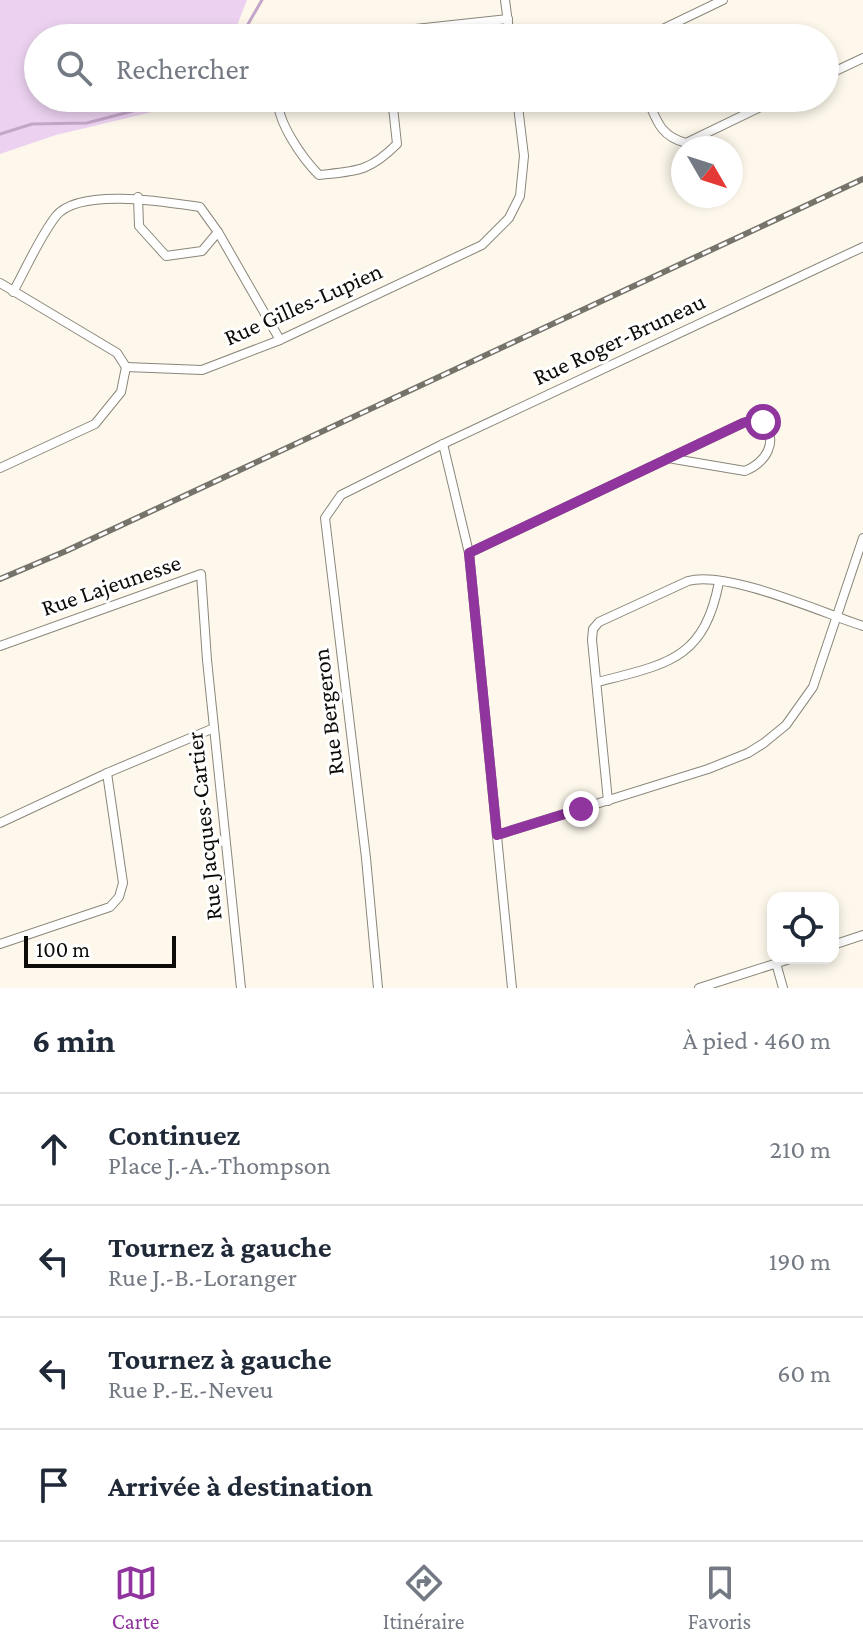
<!DOCTYPE html>
<html lang="fr">
<head>
<meta charset="utf-8">
<style>
  :root { --surface:#fff; --page:#f2f2f3; --text:#1f2937; --muted:#747a83; --line:#e0e1e3; --accent:#90349e }
  body { margin:0; font-family:"Crimson Pro",serif; background:var(--page); color:var(--text) }
  .controls { position:absolute; right:24px; bottom:24px; display:grid; overflow:hidden; border-radius:16px; box-shadow:0 4px 12px #0003 }
  .controls button { width:72px; height:72px; display:grid; place-items:center; padding:0; border:0; border-bottom:2px solid var(--line); background:var(--surface); color:var(--text); font:40px sans-serif }
  .compass { position:absolute; left:671px; top:136px; width:72px; height:72px; border-radius:50%; background:var(--surface); box-shadow:0 4px 12px #0003; rotate:129deg }
  .scale { position:absolute; left:24px; bottom:20px; width:152px; box-sizing:border-box; padding-left:8px; border:4px solid #0e0c08; border-top:0; font-size:22px; line-height:28px; white-space:nowrap; color:#0e0c08; -webkit-text-stroke:6px #fff; paint-order:stroke }
  .stop { position:absolute; width:24px; height:24px; margin:-18px; border:6px solid #90349e; border-radius:50%; background:#fff }
  .stop.end { background:#90349e; border-color:#fff; box-shadow:0 2px 8px #0008 }
  .list { margin:0; padding:0; list-style:none }
  h2 { display:flex; justify-content:space-between; align-items:center; height:104px; margin:0; padding:0 32px; font-size:34px }
  h2 small { font-size:26px; font-weight:400; color:var(--muted) }
  .list li { display:grid; grid-template-columns:52px 1fr auto; gap:24px; align-items:center; box-sizing:border-box; height:112px; padding:0 32px; border-top:2px solid var(--line) }
  .list b { display:block; font-size:30px; white-space:nowrap }
  .list p { margin:0; font-size:26px; white-space:nowrap; color:var(--muted) }
  .list em { font-size:26px; font-style:normal; color:var(--muted) }
  .icon { flex:none; width:44px; height:44px; fill:none; stroke:currentColor; stroke-width:2; stroke-linecap:round; stroke-linejoin:round }
  .map { position:relative; flex:none; width:863px; height:988px; overflow:hidden }
  .search { position:absolute; background:var(--surface); box-shadow:0 4px 12px #0003; left:24px; right:24px; top:24px; height:88px; display:flex; align-items:center; gap:20px; box-sizing:border-box; padding:0 28px; border-radius:44px; color:var(--muted); font-size:30px }
  .sheet { height:552px; background:var(--surface) }
  nav { display:flex; justify-content:space-around; align-items:center; box-sizing:border-box; height:112px; border-top:2px solid var(--line); background:var(--surface); font-size:22px; color:var(--muted) }
  nav a { display:grid; justify-items:center; gap:4px }
  nav .on { color:var(--accent) }
  .map>svg:first-child { display:block }
</style>
</head>
<body>
<div class="map">
<svg width="863" height="988" viewBox="0 0 863 988">
  <rect width="100%" height="100%" fill="#fdf8eb"/>
  <path fill="#ecd2f0" d="M0,0h247l-15,38h-194v60h156l-4,5 -134,32 -56,19z"/>
  <g fill="none" stroke-linecap="round" stroke-linejoin="round">
    <g stroke="#c5a6c9" stroke-width="3">
      <path d="M240,38l22,-38"/>
      <path d="M0,134l32,-10 55,-1 95,-25"/>
    </g>
    <g stroke="#8b867a" stroke-width="10">
      <g id="street">
        <path d="M505,0l5,38"/>
        <path d="M332,38l176,-19"/>
        <path d="M644,38l79,-38"/>
        <path d="M825,76l38,-18"/>
        <path d="M278,98c-2,23 25,61 41,77 38,-4 50,-3 78,-31l-5,-46"/>
        <path d="M647,98c10,23 13,38 39,45l93,-45"/>
        <path d="M138,197l1,29 27,30 36,-5 16,-19"/>
        <path d="M0,283l117,70 9,14"/>
        <path d="M13,292c14,-25 26,-54 43,-76 23,-29 111,-14 144,-9l18,25 62,108"/>
        <path d="M126,367l76,3 78,-30 202,-95 27,-27 11,-22 4,-40 -7,-58"/>
        <path d="M443,444l26,109 43,435"/>
        <path d="M0,468l95,-44 26,-32 5,-25"/>
        <path d="M469,553l274,-130 13,-4 7,3c16,20 3,40 -18,49l-77,-13"/>
        <path d="M0,646l201,-72 6,86 34,328"/>
        <path d="M598,682c69,-18 106,-22 121,-100"/>
        <path d="M608,801l-16,-161 1,-11 6,-7 89,-41c39,-11 135,32 175,45"/>
        <path d="M0,823l107,-50 107,-45"/>
        <path d="M497,835l211,-66 40,-16 16,-10 22,-18 27,-38 50,-149"/>
        <path d="M0,944l110,-37 9,-10 4,-14 -16,-110"/>
        <path d="M833,945l30,-10"/>
        <path d="M776,963l7,25"/>
        <path d="M378,988l-12,-130 -41,-340 16,-23 102,-51 420,-197"/>
        <path d="M699,988l94,-30"/>
      </g>
    </g>
    <use href="#street" stroke="#fff" stroke-width="8"/>
    <g stroke="#76736b" stroke-width="6">
      <path id="rail" d="M0,579l66,-28 797,-372"/>
    </g>
    <use href="#rail" stroke="#fff" stroke-width="3" stroke-dasharray="9" stroke-linecap="butt"/>
  </g>
  <g fill="none" stroke-linecap="round" stroke-linejoin="round">
    <path stroke="#90349e" stroke-width="10" d="M581,809l-84,26 -28,-282 274,-130 13,-4 7,3"/>
  </g>
  <g text-anchor="middle" stroke-width="6" stroke-linejoin="round" paint-order="stroke">
    <g font-size="24" fill="#0e0c08" stroke="#fff">
      <text transform="translate(303 304) rotate(-24)" y="8">Rue Gilles-Lupien</text>
      <text transform="translate(619 339) rotate(-25)" y="8">Rue Roger-Bruneau</text>
      <text transform="translate(111 585) rotate(-19)" y="8">Rue Lajeunesse</text>
      <text transform="translate(328 712) rotate(-97)" y="8">Rue Bergeron</text>
      <text transform="translate(204 826) rotate(-96)" y="8">Rue Jacques-Cartier</text>
    </g>
  </g>
</svg>
<div class="controls">
<button><svg class="icon" aria-label="locate" viewBox="0 0 24 24"><circle cx="12" cy="12" r="6"/><path d="M12 2v4M12 18v4M2 12h4M18 12h4"/></svg></button>
</div>
<svg class="compass" viewBox="-18 -18 36 36"><path d="M0-13l5 13h-10z" fill="#e53935"/><path d="M0 13l5-13h-10z" fill="#747a83"/></svg>
<div class="scale">100 m</div>
<div class="stop" style="left:763px;top:422px"></div>
<div class="stop end" style="left:581px;top:809px"></div>
<div class="search"><svg class="icon" aria-label="search" viewBox="0 0 24 24"><circle cx="10" cy="10" r="6"/><path d="M15 15l6 6"/></svg>Rechercher</div>
</div>
<section class="sheet">
<h2>6 min<small>À pied · 460 m</small></h2>
<ul class="list">
<li><svg class="icon" aria-label="ahead" viewBox="0 0 24 24"><path d="M12 20V5M6 11l6-6 6 6"/></svg><div><b>Continuez</b><p>Place J.-A.-Thompson</p></div><em>210 m</em></li>
<li><svg class="icon" aria-label="left" viewBox="0 0 24 24"><path d="M17 20v-9H6M10 6l-5 5 5 5"/></svg><div><b>Tournez à gauche</b><p>Rue J.-B.-Loranger</p></div><em>190 m</em></li>
<li><svg class="icon" aria-label="left" viewBox="0 0 24 24"><path d="M17 20v-9H6M10 6l-5 5 5 5"/></svg><div><b>Tournez à gauche</b><p>Rue P.-E.-Neveu</p></div><em>60 m</em></li>
<li><svg class="icon" aria-label="arrive" viewBox="0 0 24 24"><path d="M6 21V4h12l-3 4 3 4H6"/></svg><div><b>Arrivée à destination</b></div></li>
</ul>
</section>
<nav>
<a class="on"><svg class="icon" aria-label="map" viewBox="0 0 24 24"><path d="M3 6l6-2 6 2 6-2v14l-6 2-6-2-6 2zM9 4v14M15 6v14"/></svg>Carte</a>
<a><svg class="icon" aria-label="directions" viewBox="0 0 24 24"><path d="M12 3l9 9-9 9-9-9zM9 14v-3h6M13 9l2 2-2 2"/></svg>Itinéraire</a>
<a><svg class="icon" aria-label="saved" viewBox="0 0 24 24"><path d="M7 4h10v16l-5-4-5 4z"/></svg>Favoris</a>
</nav>
</body>
</html>
